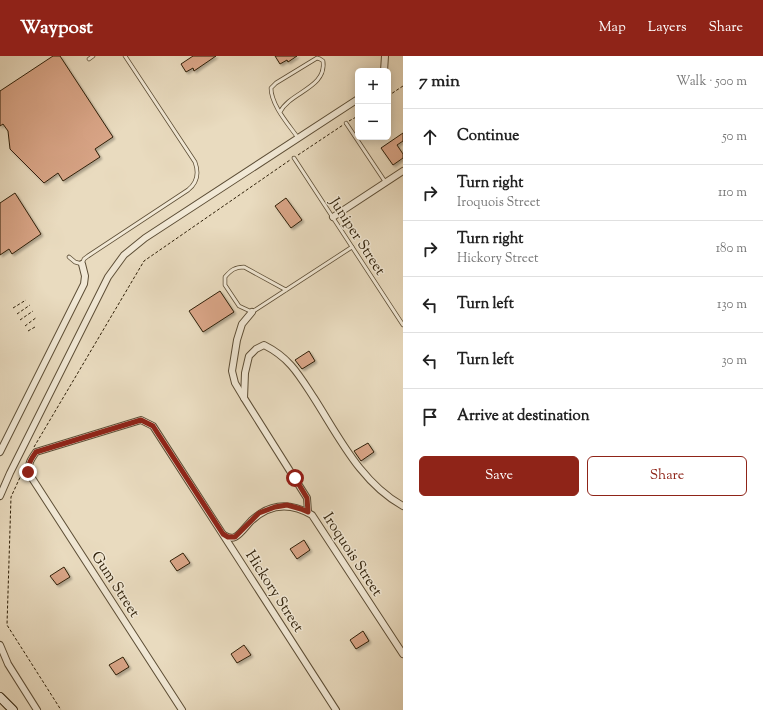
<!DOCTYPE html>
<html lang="en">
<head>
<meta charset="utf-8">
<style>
  :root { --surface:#fff; --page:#f6f6f6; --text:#222; --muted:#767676; --line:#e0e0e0; --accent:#8f2418 }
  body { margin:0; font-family:"Sorts Mill Goudy",serif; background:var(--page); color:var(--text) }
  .controls { position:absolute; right:12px; top:12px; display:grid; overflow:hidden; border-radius:6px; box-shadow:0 2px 10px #0003 }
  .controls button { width:36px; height:36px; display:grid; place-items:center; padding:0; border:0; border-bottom:1px solid var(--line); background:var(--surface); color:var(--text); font:20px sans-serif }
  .stop { position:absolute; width:12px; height:12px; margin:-9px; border:3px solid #8f2418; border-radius:50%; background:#fff }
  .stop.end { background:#8f2418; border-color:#fff; box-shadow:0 1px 4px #0008 }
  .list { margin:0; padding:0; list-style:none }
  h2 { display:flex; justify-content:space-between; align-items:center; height:52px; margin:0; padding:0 16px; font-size:17px }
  h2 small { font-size:13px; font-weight:400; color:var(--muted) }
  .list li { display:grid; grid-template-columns:26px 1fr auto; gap:12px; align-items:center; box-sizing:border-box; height:56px; padding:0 16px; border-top:1px solid var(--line) }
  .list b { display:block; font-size:15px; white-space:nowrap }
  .list p { margin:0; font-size:13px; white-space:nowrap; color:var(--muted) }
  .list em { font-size:13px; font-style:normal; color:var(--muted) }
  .actions { display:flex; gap:8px; padding:12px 16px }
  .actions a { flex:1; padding:9px 0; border:1px solid var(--accent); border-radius:6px; text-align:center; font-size:14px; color:var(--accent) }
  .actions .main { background:var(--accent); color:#fff }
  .icon { flex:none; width:22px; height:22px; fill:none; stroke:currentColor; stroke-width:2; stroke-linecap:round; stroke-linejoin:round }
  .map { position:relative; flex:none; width:403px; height:654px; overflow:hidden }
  header { display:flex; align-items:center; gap:24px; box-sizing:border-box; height:56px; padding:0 20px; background:var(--accent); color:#fff }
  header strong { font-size:19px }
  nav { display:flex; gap:22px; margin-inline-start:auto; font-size:14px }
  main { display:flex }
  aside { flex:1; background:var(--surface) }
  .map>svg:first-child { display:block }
</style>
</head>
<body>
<header>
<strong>Waypost</strong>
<nav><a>Map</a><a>Layers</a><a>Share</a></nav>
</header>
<main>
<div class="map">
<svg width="403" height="654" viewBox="0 0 403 654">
  <defs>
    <filter id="shadow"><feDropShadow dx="2" dy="2" stdDeviation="1" flood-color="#0004"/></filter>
  </defs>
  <rect width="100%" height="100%" fill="#e9dbbf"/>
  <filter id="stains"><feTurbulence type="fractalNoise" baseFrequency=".005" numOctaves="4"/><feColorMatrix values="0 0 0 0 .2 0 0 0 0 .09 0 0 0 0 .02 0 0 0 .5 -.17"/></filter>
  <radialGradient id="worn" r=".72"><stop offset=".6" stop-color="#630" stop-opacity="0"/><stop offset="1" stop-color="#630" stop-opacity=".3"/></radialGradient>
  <g fill="#d9a587" stroke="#2e1f08" filter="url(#shadow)">
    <path d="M53,0h7l53,81 -18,12 5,8 -37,24 -5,-8 -14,10 -34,-34 -2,-18 -5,-7 -3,2v-35z"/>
    <path d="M193,0h23l-22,15 -1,-3 -7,4 -5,-8z"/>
    <path d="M275,0h22l-9,6 -1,-2 -7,4z"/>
    <path d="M403,77v8l-6,4 6,9v4l-10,7 -12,-17z"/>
    <path d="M15,137l26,41 -29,20 -3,-5 -9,6v-52z"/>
    <path d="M286,142l16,22 -11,8 -16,-22z"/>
    <path d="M220,235l14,21 -31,20 -14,-21z"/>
    <path d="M309,295l6,10 -13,8 -7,-9z"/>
    <path d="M368,387l6,9 -13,9 -7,-10z"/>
    <path d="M304,484l6,10 -13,9 -7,-10z"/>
    <path d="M183,497l7,10 -13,8 -7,-10z"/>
    <path d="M64,511l6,10 -13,8 -7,-9z"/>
    <path d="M363,575l6,10 -13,8 -6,-9z"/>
    <path d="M244,589l7,10 -14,8 -6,-9z"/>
    <path d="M123,601l6,10 -13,8 -7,-10z"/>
  </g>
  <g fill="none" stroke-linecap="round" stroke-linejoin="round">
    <g stroke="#5d4e36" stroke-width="4.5">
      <g id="service">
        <path d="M89,3l4,-3"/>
        <path d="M280,56c10,-20 47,-24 43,-51l-3,-2 -3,-1 -41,25 -5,5c0,17 18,37 27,50"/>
        <path d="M346,67l40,60"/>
        <path d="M294,102l109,167"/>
        <path d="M69,201l6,5 7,2 2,-5 4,-3 100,-66c9,-7 11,-17 7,-28l-70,-106"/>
        <path d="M286,234l-42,-23c-9,0 -13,3 -19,10v8l14,21 13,6 100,-65"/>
      </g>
    </g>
    <g stroke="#5d4e36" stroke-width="8">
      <g id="minor">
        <path d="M384,15l1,-15"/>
        <path d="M333,161l70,-46"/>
        <path d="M244,342l-9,-15 -3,-12 5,-31 5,-16 10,-12"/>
        <path d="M0,396l84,-168 1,-8 -3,-12"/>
        <path d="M0,440l10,-23 98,-196 16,-22 21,-17 213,-139"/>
        <path d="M308,456l-1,-14 -63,-100 1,-25 4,-17 7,-7 8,-4c26,13 35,30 50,53 25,39 47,85 89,108"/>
        <path d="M224,479c3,2 7,4 11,2 5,-2 12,-12 16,-16 19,-18 39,-19 61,-6l91,139"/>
        <path d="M0,589l8,19 29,46"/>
        <path d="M182,654l-154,-238c0,-8 3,-13 8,-20l105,-32 12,6 183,284"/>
      </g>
    </g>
    <g stroke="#2e1f08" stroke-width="10">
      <path id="secondary" d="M0,641l13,13"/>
    </g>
    <g stroke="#2e1f08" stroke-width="1" stroke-dasharray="3 2" stroke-linecap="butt">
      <path d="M388,40l15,-10"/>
      <path d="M349,65l9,-5"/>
      <path d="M298,99l45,-30"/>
      <path d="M13,252l13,-8"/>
      <path d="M17,258l13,-9"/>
      <path d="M20,264l13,-9"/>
      <path d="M25,270l12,-9"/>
      <path d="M28,275l7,-4"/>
      <path d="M34,391l110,-186 146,-101"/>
      <path d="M22,417l-11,24 -4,128 54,85"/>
    </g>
    <use href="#service" stroke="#f1e8d5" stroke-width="3"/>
    <use href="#minor" stroke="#f1e8d5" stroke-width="6"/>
    <use href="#secondary" stroke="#f1e8d5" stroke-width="8"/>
  </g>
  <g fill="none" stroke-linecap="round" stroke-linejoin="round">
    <path stroke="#8f2418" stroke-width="5" d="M28,416c0,-8 3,-13 8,-20l105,-32 12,6 70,108 5,3h7l24,-24 16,-6 12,-2 14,4 7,3 -1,-14 -12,-20"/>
  </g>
  <g text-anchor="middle" stroke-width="3" stroke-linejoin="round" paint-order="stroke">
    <g font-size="15" fill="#2e1f08" stroke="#f1e8d5">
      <text transform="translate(358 180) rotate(57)" y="5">Juniper Street</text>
      <text transform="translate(353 498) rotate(57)" y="5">Iroquois Street</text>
      <text transform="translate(116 528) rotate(57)" y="5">Gum Street</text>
      <text transform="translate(275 535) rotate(57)" y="5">Hickory Street</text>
    </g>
  </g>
  <rect width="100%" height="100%" filter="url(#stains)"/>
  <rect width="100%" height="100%" fill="url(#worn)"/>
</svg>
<div class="controls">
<button>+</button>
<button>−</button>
</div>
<div class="stop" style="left:295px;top:422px"></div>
<div class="stop end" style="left:28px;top:416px"></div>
</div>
<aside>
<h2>7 min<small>Walk · 500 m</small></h2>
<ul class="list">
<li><svg class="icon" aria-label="ahead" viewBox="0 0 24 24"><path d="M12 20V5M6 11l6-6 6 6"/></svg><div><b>Continue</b></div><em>50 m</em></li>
<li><svg class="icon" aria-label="right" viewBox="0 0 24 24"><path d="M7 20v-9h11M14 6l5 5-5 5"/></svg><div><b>Turn right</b><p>Iroquois Street</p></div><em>110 m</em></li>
<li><svg class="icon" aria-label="right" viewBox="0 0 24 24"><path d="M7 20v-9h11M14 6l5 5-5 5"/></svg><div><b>Turn right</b><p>Hickory Street</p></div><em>180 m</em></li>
<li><svg class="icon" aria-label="left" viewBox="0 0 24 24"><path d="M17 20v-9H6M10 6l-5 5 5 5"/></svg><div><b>Turn left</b></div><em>130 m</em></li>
<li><svg class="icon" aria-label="left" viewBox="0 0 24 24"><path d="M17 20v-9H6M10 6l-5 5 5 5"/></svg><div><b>Turn left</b></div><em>30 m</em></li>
<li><svg class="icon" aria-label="arrive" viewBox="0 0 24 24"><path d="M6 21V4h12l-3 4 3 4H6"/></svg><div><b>Arrive at destination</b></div></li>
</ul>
<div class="actions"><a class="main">Save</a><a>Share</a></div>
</aside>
</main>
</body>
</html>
